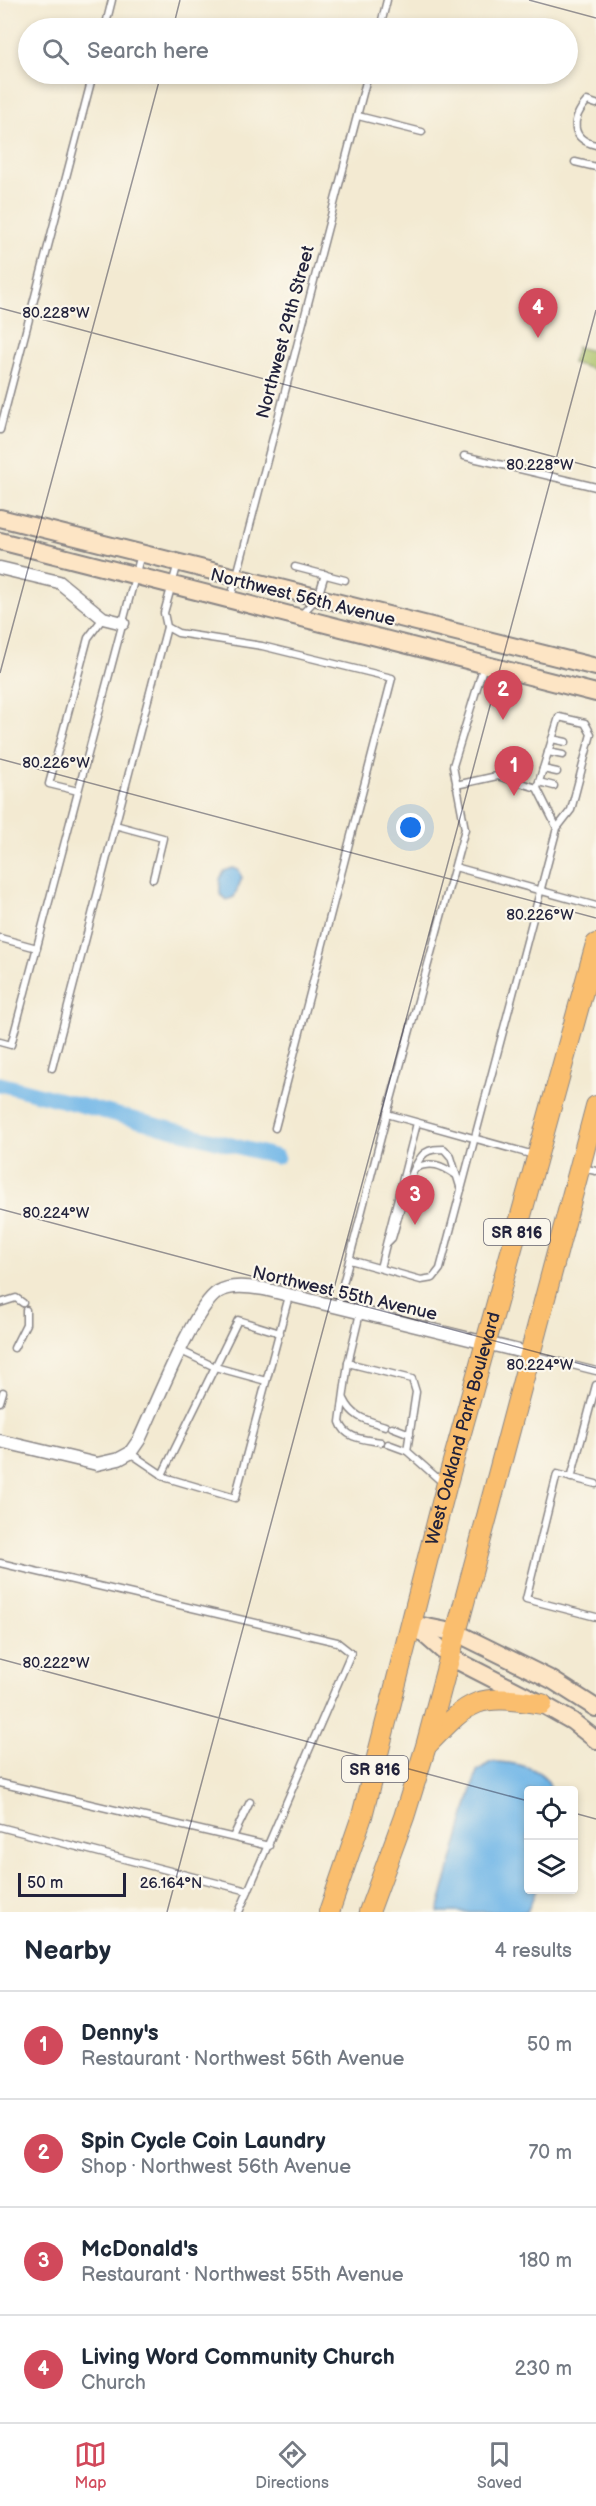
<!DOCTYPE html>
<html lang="en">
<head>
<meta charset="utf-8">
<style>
  :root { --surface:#fff; --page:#f6f6f7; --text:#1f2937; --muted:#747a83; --line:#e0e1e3; --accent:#d1495b }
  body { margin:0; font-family:"Balsamiq Sans",sans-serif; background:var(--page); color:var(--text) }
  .controls { position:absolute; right:18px; bottom:18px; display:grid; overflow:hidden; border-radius:6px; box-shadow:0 3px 9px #0003 }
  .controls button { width:54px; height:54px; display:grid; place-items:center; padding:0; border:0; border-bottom:2px solid var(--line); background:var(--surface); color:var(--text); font:30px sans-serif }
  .scale { position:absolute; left:18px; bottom:15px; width:108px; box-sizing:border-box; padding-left:6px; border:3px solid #22223b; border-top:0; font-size:16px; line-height:21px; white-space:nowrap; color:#22223b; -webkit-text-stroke:4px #fbf7ec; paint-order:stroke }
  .you { position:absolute; left:411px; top:828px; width:21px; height:21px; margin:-15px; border:4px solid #fff; border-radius:50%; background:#1a73e8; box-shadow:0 0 0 9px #1a73e833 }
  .badge { display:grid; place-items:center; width:39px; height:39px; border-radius:50%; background:var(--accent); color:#fff; font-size:20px; font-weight:700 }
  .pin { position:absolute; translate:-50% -50px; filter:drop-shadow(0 2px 3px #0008) }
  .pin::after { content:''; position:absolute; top:32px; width:21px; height:18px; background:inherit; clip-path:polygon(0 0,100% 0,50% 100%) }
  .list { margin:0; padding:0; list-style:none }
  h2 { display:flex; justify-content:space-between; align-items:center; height:78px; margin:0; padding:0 24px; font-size:26px }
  h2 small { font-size:20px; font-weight:400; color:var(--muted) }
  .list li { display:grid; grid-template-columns:39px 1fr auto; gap:18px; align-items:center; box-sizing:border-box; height:108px; padding:0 24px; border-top:2px solid var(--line) }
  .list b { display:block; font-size:22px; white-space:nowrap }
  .list p { margin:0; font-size:20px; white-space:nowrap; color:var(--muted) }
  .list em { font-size:20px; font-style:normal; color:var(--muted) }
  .icon { flex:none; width:33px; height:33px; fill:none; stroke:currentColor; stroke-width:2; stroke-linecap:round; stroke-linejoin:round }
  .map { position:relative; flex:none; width:596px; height:1912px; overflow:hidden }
  .search { position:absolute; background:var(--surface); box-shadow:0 3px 9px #0003; left:18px; right:18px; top:18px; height:66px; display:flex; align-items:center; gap:15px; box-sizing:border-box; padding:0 21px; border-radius:33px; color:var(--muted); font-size:22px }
  .sheet { height:510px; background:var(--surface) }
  nav { display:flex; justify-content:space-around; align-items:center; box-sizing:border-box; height:84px; border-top:2px solid var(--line); background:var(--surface); font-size:16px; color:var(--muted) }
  nav a { display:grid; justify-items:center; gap:3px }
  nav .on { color:var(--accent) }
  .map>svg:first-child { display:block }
</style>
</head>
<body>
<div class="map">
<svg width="596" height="1912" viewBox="0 0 596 1912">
  <rect width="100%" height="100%" fill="#fbf7ec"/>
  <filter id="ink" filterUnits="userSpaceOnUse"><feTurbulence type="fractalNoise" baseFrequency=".0167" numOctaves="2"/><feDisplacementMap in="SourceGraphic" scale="12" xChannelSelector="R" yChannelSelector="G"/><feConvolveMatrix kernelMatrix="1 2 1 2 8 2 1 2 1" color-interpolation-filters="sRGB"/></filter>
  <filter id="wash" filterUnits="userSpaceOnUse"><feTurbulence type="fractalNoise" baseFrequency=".008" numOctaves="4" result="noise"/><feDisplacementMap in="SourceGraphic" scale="24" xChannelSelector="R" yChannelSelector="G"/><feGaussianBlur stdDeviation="1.35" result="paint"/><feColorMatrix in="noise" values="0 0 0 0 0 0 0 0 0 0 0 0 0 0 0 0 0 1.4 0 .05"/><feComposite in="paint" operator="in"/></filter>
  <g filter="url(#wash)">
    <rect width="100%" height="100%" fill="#f3ead2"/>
    <path fill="#a8bf64" stroke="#657050" stroke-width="1.5" d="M577,347l19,5v18l-24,-7z"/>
    <g fill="#6fb6e7" stroke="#486c91" stroke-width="1.5">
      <path d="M233,868l6,2 3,8 -8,19 -7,3 -7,-6v-15l4,-8z"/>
      <path d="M491,1762c19,0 56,4 60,28h-23v100h8l-9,22h-89l39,-141z"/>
    </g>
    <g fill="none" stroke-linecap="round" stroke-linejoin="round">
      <path stroke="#6fb6e7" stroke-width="15" d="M0,1084l277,73"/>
    </g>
  </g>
  <g filter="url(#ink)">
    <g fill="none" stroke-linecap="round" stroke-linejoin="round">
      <g stroke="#8a8686" stroke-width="9">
        <g id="lane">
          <path d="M105,28l7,-28"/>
          <path d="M380,28l7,-28"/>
          <path d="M596,104l-9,-3c-16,18 -17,38 9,44"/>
          <path d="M358,116l64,16"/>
          <path d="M575,162l21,5"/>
          <path d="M0,430l93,-356"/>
          <path d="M464,456l132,31"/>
          <path d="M178,563l-14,50 3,14 11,6 84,13 130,32 -117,450"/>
          <path d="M295,567l50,13"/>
          <path d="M231,598l137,-524"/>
          <path d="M300,616l18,-19 7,-23"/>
          <path d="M552,739l14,3"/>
          <path d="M548,752l15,3"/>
          <path d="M543,769l14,3"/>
          <path d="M539,782l15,4"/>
          <path d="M456,785l41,-9 40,12"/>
          <path d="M78,791l-29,-7 39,-146 15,-20"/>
          <path d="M115,825l48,13 -10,41"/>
          <path d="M455,867l141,39"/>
          <path d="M0,938l37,10"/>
          <path d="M0,1042l11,3 130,-491"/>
          <path d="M52,1068l115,-441"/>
          <path d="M387,1114l147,41"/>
          <path d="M415,1168c17,-7 26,-3 41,7"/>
          <path d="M582,1168l14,3"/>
          <path d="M387,1243l5,-5c6,-19 19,-75 33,-85 6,-4 12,-4 19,-4l7,8 10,33"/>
          <path d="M350,1260l71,20 12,-2 7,-9 117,-441 14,-18 20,-76 -6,-11 -26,-6 -22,71 20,40"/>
          <path d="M380,1268l37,-145"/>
          <path d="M0,1303l16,-5 7,5"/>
          <path d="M337,1307l50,-193 78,-285 -12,-63 31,-101"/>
          <path d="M360,1313l-12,50 64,16 4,13 -9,59"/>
          <path d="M14,1348l12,-24v-14"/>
          <path d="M181,1351l34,16 51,14"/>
          <path d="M532,1355l64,16"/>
          <path d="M348,1363l-8,59c6,18 25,17 41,20"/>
          <path d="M344,1399c9,19 22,21 41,27"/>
          <path d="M0,1402l3,-10"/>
          <path d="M392,1427l18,7"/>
          <path d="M388,1444l19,7 37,33"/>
          <path d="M130,1453l37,25 68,20 54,-202"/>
          <path d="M162,1475l76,-155 42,13"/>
          <path d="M571,1478l25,-93"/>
          <path d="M596,1484l-39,-10 -31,125 70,18"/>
          <path d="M0,1563l337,79 14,11 -112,259"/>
          <path d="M0,1783l269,63"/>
          <path d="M0,1827l248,64"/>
          <path d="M233,1837l17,-35"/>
        </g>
      </g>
      <g stroke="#8a8686" stroke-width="15">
        <g id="street">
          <path d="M0,568l59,14 44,36 20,5"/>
          <path d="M0,1441l97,23 22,-5 11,-6 9,-13c14,-29 55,-134 79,-148 13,-8 32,-5 46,-3l267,65"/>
        </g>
      </g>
      <g stroke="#8a8686" stroke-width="20">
        <g id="secondary">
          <path d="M0,518l596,149"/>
          <path d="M0,541l596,152"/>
          <path d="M411,1623l39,34 92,47 30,17 24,19"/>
          <path d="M412,1624l45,9 95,47 44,28"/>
        </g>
      </g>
      <g stroke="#8a8686" stroke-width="22">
        <g id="primary">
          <path d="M428,1744c44,-46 49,-50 114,-40"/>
          <path id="s1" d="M329,1912l33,-96 84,-329 150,-543"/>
          <path d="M369,1912l35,-95 22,-71 170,-640"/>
        </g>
      </g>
      <use href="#lane" stroke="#fff" stroke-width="6"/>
      <use href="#street" stroke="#fff" stroke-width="12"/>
      <use href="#secondary" stroke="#fde5c5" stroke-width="16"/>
      <use href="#primary" stroke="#fabe6e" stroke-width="20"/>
    </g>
  </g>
  <path fill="none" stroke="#22223b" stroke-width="1.5" stroke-opacity="0.45" d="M529,0l67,18M173,28l7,-28M0,308l596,160M0,673l161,-599M0,759l596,159M0,1209l596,159M0,1659l528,142M574,1813l22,6M167,1912l429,-1602"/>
  <g text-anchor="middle" stroke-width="4.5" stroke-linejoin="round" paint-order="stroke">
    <g fill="#fbf7ec" stroke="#636270" stroke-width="1.5">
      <rect x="484" y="1219" width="66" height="26" rx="4.5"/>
      <rect x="342" y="1756" width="66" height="26" rx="4.5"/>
    </g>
    <g font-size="16" font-weight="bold" fill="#22223b">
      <text x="517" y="1238">SR 816</text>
      <text x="375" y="1775">SR 816</text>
    </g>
    <g font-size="18" fill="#22223b" stroke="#fbf7ec">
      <text transform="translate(285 332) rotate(-75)" y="6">Northwest 29th Street</text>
      <text transform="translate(303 597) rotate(14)" y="6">Northwest 56th Avenue</text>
      <text transform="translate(345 1293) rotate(13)" y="6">Northwest 55th Avenue</text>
      <text dy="6" stroke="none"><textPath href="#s1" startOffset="502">West Oakland Park Boulevard</textPath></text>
    </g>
  </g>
  <g font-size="15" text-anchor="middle" fill="#22223b" stroke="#fbf7ec" stroke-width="4.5" stroke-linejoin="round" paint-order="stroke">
    <text x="56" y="318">80.228°W</text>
    <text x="540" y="470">80.228°W</text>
    <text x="56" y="768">80.226°W</text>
    <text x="540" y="920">80.226°W</text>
    <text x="56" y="1218">80.224°W</text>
    <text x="540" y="1370">80.224°W</text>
    <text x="56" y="1668">80.222°W</text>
    <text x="171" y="1888">26.164°N</text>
  </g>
</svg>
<div class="controls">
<button><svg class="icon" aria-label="locate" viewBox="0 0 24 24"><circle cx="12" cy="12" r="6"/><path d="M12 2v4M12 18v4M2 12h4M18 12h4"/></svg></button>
<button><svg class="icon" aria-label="layers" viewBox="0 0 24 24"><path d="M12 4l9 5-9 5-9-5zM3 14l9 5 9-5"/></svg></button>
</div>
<div class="scale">50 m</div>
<div class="you"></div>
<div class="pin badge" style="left:514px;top:796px">1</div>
<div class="pin badge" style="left:503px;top:720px">2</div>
<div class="pin badge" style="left:415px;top:1225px">3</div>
<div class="pin badge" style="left:538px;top:338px">4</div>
<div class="search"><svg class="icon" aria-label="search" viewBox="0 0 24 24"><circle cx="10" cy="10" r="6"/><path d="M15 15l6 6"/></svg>Search here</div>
</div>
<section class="sheet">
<h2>Nearby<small>4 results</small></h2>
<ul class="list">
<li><span class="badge">1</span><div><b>Denny's</b><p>Restaurant · Northwest 56th Avenue</p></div><em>50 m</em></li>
<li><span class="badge">2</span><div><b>Spin Cycle Coin Laundry</b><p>Shop · Northwest 56th Avenue</p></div><em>70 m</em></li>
<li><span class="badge">3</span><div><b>McDonald's</b><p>Restaurant · Northwest 55th Avenue</p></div><em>180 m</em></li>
<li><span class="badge">4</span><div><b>Living Word Community Church</b><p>Church</p></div><em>230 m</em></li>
</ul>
</section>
<nav>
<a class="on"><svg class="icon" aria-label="map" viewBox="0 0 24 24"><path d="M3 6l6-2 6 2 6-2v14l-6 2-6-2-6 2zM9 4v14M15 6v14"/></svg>Map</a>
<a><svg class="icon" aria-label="directions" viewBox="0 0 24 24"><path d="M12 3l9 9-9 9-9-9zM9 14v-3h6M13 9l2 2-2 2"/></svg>Directions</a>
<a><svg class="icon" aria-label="saved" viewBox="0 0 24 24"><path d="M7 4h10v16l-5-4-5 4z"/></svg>Saved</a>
</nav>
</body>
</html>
